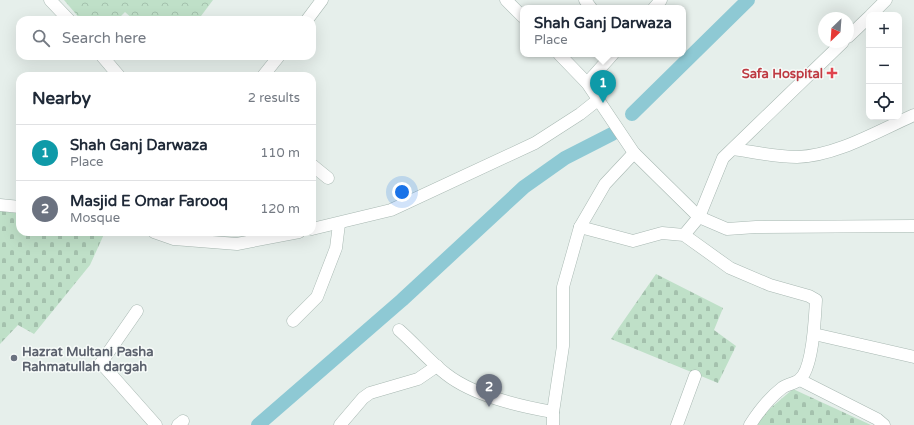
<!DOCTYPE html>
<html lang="en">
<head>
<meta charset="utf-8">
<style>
  :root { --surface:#fff; --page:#f6f6f7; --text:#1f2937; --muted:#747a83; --line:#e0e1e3; --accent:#1a73e8 }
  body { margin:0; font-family:"Varela Round",sans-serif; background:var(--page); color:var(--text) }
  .controls { position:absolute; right:12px; top:12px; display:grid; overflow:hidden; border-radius:8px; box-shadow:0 4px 16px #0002 }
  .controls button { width:36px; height:36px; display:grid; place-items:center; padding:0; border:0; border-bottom:1px solid var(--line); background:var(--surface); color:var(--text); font:20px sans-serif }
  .compass { position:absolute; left:818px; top:12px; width:36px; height:36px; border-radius:50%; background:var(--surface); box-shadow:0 4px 16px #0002; rotate:205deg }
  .you { position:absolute; left:402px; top:192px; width:14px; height:14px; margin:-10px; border:3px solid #fff; border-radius:50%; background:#1a73e8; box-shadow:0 0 0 6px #1a73e833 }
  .badge { display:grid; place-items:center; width:26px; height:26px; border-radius:50%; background:var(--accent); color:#fff; font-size:13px; font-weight:700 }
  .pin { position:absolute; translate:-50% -33px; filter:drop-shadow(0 1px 2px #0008) }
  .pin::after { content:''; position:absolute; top:21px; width:14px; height:12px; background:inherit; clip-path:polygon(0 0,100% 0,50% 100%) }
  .popup { position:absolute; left:520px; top:5px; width:166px; height:52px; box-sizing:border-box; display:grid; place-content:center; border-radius:8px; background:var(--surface); filter:drop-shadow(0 1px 3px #0005); font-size:13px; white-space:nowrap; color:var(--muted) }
  .popup b { font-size:15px; color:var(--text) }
  .popup::after { content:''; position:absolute; left:50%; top:100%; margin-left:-8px; border:8px solid transparent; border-top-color:var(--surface) }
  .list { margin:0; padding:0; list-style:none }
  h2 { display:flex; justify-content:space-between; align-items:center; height:52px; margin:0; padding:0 16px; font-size:17px }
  h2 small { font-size:13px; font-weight:400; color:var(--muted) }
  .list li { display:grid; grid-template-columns:26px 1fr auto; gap:12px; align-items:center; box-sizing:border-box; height:56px; padding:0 16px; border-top:1px solid var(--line) }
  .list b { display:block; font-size:15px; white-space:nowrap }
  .list p { margin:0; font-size:13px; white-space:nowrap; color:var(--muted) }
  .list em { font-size:13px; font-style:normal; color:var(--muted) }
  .icon { flex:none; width:22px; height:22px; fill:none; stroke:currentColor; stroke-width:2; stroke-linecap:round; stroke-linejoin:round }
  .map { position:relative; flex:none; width:914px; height:425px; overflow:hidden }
  .search { position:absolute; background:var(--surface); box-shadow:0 4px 16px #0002; left:16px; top:16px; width:300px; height:44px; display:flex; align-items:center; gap:10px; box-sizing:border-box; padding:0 14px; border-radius:12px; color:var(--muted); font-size:15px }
  .panel { position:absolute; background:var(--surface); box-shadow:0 4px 16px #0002; left:16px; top:72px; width:300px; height:164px; border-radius:12px }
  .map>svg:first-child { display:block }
</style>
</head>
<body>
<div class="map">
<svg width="914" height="425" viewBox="0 0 914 425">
  <defs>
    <pattern id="cemetery-stones" width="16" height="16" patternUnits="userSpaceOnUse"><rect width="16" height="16" fill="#bfe0c8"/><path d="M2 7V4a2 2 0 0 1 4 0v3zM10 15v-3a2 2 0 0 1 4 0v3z" fill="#a4c1ad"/></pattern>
    <pattern id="park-crowns" width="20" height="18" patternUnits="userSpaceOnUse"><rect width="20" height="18" fill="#bfe0c8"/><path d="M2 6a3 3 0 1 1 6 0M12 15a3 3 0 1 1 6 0" fill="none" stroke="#a4c1ad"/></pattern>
  </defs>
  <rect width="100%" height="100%" fill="#e6efeb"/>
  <g fill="url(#cemetery-stones)">
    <path d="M0,210l20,3v19h85l-15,33 -56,69 -16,-9 -18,19z"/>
    <path d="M656,274l67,34 -9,22 22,16 -18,37 -107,-44z"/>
    <path d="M793,389l78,36h-114l9,-13z"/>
  </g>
  <path fill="url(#park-crowns)" d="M64,0h149l-15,20h-64l-9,-8 -8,8h-36z"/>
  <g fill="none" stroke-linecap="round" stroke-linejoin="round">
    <g stroke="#8ec9d4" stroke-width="14">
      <path d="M632,114l116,-114"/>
      <path d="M258,425l144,-125 122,-113 41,-29 47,-24"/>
    </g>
    <g stroke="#a8b8b2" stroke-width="13">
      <g id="minor">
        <path d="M50,0l19,20"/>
        <path d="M506,0l17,17"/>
        <path d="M585,0l6,8"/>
        <path d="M654,8l7,-8"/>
        <path d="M871,15l15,-15"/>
        <path d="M307,20l15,-20"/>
        <path d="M848,37l21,-20"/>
        <path d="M559,54l28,29 47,70 65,64 28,12 29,-2 158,-1"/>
        <path d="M102,56l17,20"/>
        <path d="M263,76l16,-20"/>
        <path d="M587,83l26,-29"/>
        <path d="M733,149c21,3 43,8 64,8 39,-1 81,-26 117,-42"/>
        <path d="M312,165l16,13"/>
        <path d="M0,205l20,2"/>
        <path d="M580,227l53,14 29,-8 22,2 46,33 40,17 39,11 7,4c-1,17 -3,70 -17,80 -5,4 -12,4 -17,8 -13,10 -23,23 -32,37"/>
        <path d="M312,229l79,-19 144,-67 45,-29 19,-15"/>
        <path d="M154,232l20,7 63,5 62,-12"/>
        <path d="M684,235l15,-18 24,-59 120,-116"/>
        <path d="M137,311l-36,52 55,62"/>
        <path d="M293,321l24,-24 19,-49 3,-24"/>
        <path d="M399,330c16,14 30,31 47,44 28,22 73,32 107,38"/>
        <path d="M814,334l100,23"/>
        <path d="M800,380l77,39 7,6"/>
        <path d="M178,425l5,-4"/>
        <path d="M340,425l23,-27 7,-5 48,-14 19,-13"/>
        <path d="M553,425v-13l10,-66v-59l17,-60 25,-43 29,-31"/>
        <path d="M677,425l18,-49"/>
      </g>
    </g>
    <use href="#minor" stroke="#fff" stroke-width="12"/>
  </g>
  <path fill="#e0444e" stroke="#f7fbf9" stroke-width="1.5" d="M830 67h4v4h4v4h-4v4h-4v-4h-4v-4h4z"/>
  <circle fill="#6b7280" stroke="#f7fbf9" stroke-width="1.5" cx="14" cy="358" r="4"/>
  <g text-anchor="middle" stroke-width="3" stroke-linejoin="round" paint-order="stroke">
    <g font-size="13" font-weight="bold" fill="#be3a42" stroke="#f7fbf9" text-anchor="end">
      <text x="823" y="78">Safa Hospital</text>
    </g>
    <g font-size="13" font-weight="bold" fill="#5b616d" stroke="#f7fbf9" text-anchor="start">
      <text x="22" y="356">Hazrat Multani Pasha<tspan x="22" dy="15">Rahmatullah dargah</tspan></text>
    </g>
  </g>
</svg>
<div class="controls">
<button>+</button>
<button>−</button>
<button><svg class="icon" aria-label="locate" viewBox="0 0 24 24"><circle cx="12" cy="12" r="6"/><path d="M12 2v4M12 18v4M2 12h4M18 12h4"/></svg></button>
</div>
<svg class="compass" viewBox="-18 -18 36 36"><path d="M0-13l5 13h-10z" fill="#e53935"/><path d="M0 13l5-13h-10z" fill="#747a83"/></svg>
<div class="you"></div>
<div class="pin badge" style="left:603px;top:103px;background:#0f9aa8">1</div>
<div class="popup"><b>Shah Ganj Darwaza</b>Place</div>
<div class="pin badge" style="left:489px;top:407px;background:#6b7280">2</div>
<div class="search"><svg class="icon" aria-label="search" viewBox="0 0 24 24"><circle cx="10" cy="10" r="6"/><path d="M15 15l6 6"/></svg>Search here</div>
<section class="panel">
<h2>Nearby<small>2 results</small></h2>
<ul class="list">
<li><span class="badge" style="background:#0f9aa8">1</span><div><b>Shah Ganj Darwaza</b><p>Place</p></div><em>110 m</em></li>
<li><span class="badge" style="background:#6b7280">2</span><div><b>Masjid E Omar Farooq</b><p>Mosque</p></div><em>120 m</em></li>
</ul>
</section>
</div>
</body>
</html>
